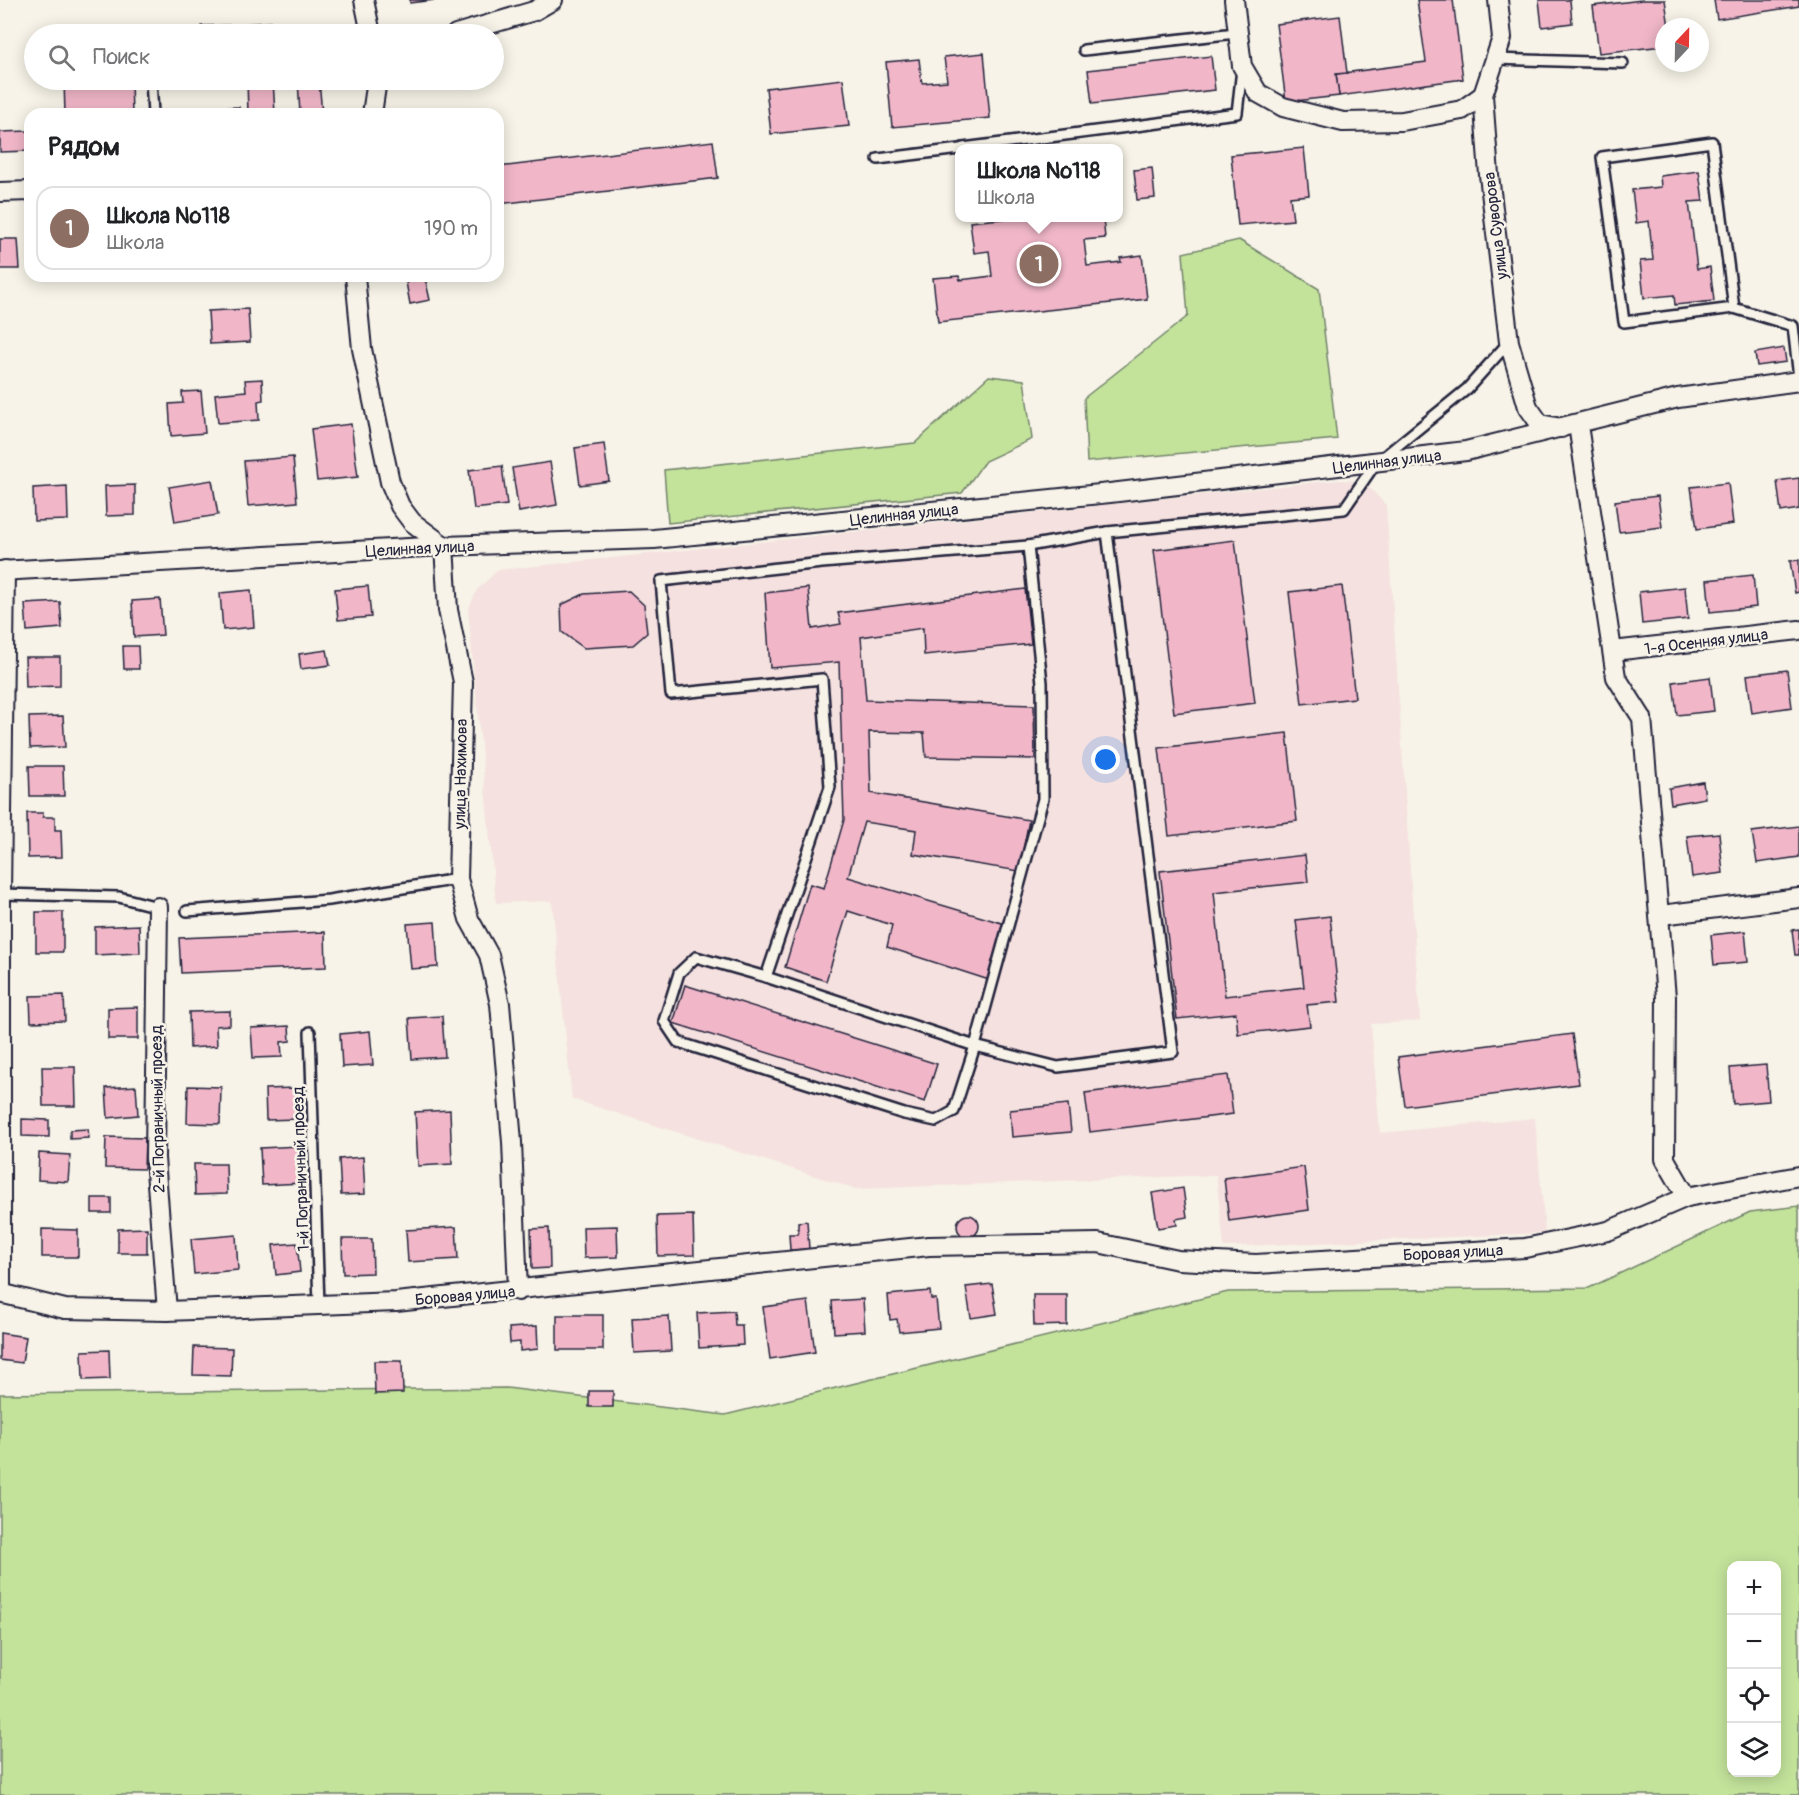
<!DOCTYPE html>
<html lang="ru">
<head>
<meta charset="utf-8">
<style>
  :root { --surface:#fff; --page:#f2f2f2; --text:#202124; --muted:#757577; --line:#e0e0e0; --accent:#0f766e }
  body { margin:0; font-family:Pangolin,sans-serif; background:var(--page); color:var(--text) }
  .controls { position:absolute; right:18px; bottom:18px; display:grid; overflow:hidden; border-radius:12px; box-shadow:0 3px 15px #0003 }
  .controls button { width:54px; height:54px; display:grid; place-items:center; padding:0; border:0; border-bottom:2px solid var(--line); background:var(--surface); color:var(--text); font:30px sans-serif }
  .compass { position:absolute; left:1655px; top:18px; width:54px; height:54px; border-radius:50%; background:var(--surface); box-shadow:0 3px 15px #0003; rotate:22deg }
  .you { position:absolute; left:1106px; top:760px; width:21px; height:21px; margin:-15px; border:4px solid #fff; border-radius:50%; background:#1a73e8; box-shadow:0 0 0 9px #1a73e833 }
  .badge { display:grid; place-items:center; width:39px; height:39px; border-radius:50%; background:var(--accent); color:#fff; font-size:20px; font-weight:700 }
  .pin { position:absolute; translate:-50% -50%; border:3px solid #fff; box-shadow:0 2px 6px #0006 }
  .popup { position:absolute; left:955px; top:144px; width:168px; height:78px; box-sizing:border-box; display:grid; place-content:center; border-radius:12px; background:var(--surface); filter:drop-shadow(0 2px 4px #0005); font-size:20px; white-space:nowrap; color:var(--muted) }
  .popup b { font-size:22px; color:var(--text) }
  .popup::after { content:''; position:absolute; left:50%; top:100%; margin-left:-12px; border:12px solid transparent; border-top-color:var(--surface) }
  .list { margin:0; padding:0; list-style:none }
  h2 { display:flex; justify-content:space-between; align-items:center; height:78px; margin:0; padding:0 24px; font-size:26px }
  h2 small { font-size:20px; font-weight:400; color:var(--muted) }
  .list li { display:grid; grid-template-columns:39px 1fr auto; gap:18px; align-items:center; box-sizing:border-box; height:84px; margin:0 12px 12px; padding:0 12px; border:2px solid var(--line); border-radius:18px }
  .list b { display:block; font-size:22px; white-space:nowrap }
  .list p { margin:0; font-size:20px; white-space:nowrap; color:var(--muted) }
  .list em { font-size:20px; font-style:normal; color:var(--muted) }
  .icon { flex:none; width:33px; height:33px; fill:none; stroke:currentColor; stroke-width:2; stroke-linecap:round; stroke-linejoin:round }
  .map { position:relative; flex:none; width:1799px; height:1795px; overflow:hidden }
  .search { position:absolute; background:var(--surface); box-shadow:0 3px 15px #0003; left:24px; top:24px; width:480px; height:66px; display:flex; align-items:center; gap:15px; box-sizing:border-box; padding:0 21px; border-radius:33px; color:var(--muted); font-size:22px }
  .panel { position:absolute; background:var(--surface); box-shadow:0 3px 15px #0003; left:24px; top:108px; width:480px; height:174px; border-radius:18px }
  .map>svg:first-child { display:block }
</style>
</head>
<body>
<div class="map">
<svg width="1799" height="1795" viewBox="0 0 1799 1795">
  <rect width="100%" height="100%" fill="#f7f3e8"/>
  <filter id="ink" filterUnits="userSpaceOnUse"><feTurbulence type="fractalNoise" baseFrequency=".0167" numOctaves="2"/><feDisplacementMap in="SourceGraphic" scale="12" xChannelSelector="R" yChannelSelector="G"/><feConvolveMatrix kernelMatrix="1 2 1 2 8 2 1 2 1" color-interpolation-filters="sRGB"/></filter>
  <g filter="url(#ink)">
    <path fill="#f5e1df" d="M1337,480l26,1 23,24 34,516 -49,3 9,109 155,-15 10,115 -321,14 -8,-72 -360,14 -284,-90 -20,-198 -56,2 -28,-293 9,-20 21,-20z"/>
    <g fill="#c3e39b" stroke="#72826b" stroke-width="1.5" fill-rule="evenodd">
      <path d="M1239,240l80,49 18,150 -250,23 -3,-64 104,-82 -5,-63z"/>
      <path d="M989,376l35,4 8,59 -47,22 -23,32 -294,30 -4,-53 251,-27z"/>
      <path d="M1799,1206v589h-1799v-401l507,-6 218,27 503,-123 361,-4 161,-76zM1732,1566h44v206h-44z"/>
    </g>
    <g fill="#f1b7c9" stroke="#22223b" stroke-width="1.5">
      <path d="M410,0h25l-25,3z"/>
      <path d="M1417,0h36l10,79 -124,17 -3,-22 90,-12z"/>
      <path d="M1539,0h31l2,23 -30,4z"/>
      <path d="M1642,0h23l4,27h-5v19l-65,7 -6,-47z"/>
      <path d="M1714,0h85v6l-82,13z"/>
      <path d="M1340,16l7,57 -11,1 3,22 -53,6 -10,-78z"/>
      <path d="M270,22l1,12h-26l-1,-10z"/>
      <path d="M239,25l1,9h-38v-8z"/>
      <path d="M197,29l1,5h-62v-1z"/>
      <path d="M984,53l6,65 -98,9 -6,-65 33,-3 3,24 25,-2 -3,-24z"/>
      <path d="M1211,56l4,34 -123,14 -4,-34z"/>
      <path d="M843,79l6,47 -78,8 -5,-46z"/>
      <path d="M64,80h67l1,34h-67z"/>
      <path d="M247,80h26l2,34h-27z"/>
      <path d="M298,80h21l3,34h-22z"/>
      <path d="M239,107v7h-59l-1,-5z"/>
      <path d="M30,131v20l-30,1v-20z"/>
      <path d="M713,141l5,37 -220,26v-37z"/>
      <path d="M1304,148l5,47 -19,2 3,23 -55,5 -7,-70z"/>
      <path d="M1152,168l3,30 -18,2 -3,-30z"/>
      <path d="M1699,171l4,30 -14,1 8,67 13,-2 4,34 -39,4 -1,-10 -30,3 -4,-37 13,-1 -4,-39 -13,2 -4,-33 29,-3 -1,-11z"/>
      <path d="M1011,218h92l2,20 -21,2 3,26 34,-4 -1,-4 22,-3 5,44 -209,23 -5,-44 26,-2 1,4 32,-4 -3,-25 -15,2 -4,-31z"/>
      <path d="M0,239h18l2,30h-20z"/>
      <path d="M425,278l5,22 -20,4 -4,-22z"/>
      <path d="M248,309l2,33 -40,2 -2,-33z"/>
      <path d="M1784,348l2,14 -29,4 -2,-13z"/>
      <path d="M262,379l1,21 -5,1 1,19 -41,3 -3,-29 31,-3 -1,-11z"/>
      <path d="M201,391l4,42 -34,3 -2,-32 14,-1 -1,-11z"/>
      <path d="M351,424l7,53 -41,4 -6,-52z"/>
      <path d="M604,444l5,37 -29,4 -5,-37z"/>
      <path d="M293,457l4,45 -49,4 -4,-45z"/>
      <path d="M550,462l7,43 -38,7 -7,-44z"/>
      <path d="M502,466l5,39 -33,4 -5,-39z"/>
      <path d="M1799,478v31l-18,3 -4,-31z"/>
      <path d="M212,480l6,35 -43,7 -6,-35z"/>
      <path d="M1728,483l5,41 -36,5 -6,-42z"/>
      <path d="M135,485v30l-29,1 -1,-30z"/>
      <path d="M67,486l1,34 -34,1 -1,-33z"/>
      <path d="M1658,496l4,31 -43,5 -4,-31z"/>
      <path d="M1235,540l20,163 -81,10 -20,-163z"/>
      <path d="M1799,560v32l-4,1 -5,-32z"/>
      <path d="M1753,575l3,32 -46,5 -3,-32z"/>
      <path d="M368,586l3,31 -33,3 -3,-31z"/>
      <path d="M1342,586l13,112 -53,6 -13,-112z"/>
      <path d="M1685,587l3,32 -46,5 -3,-32z"/>
      <path d="M808,588l4,41 29,-5 -3,-11 187,-24 6,55 -107,11 -1,-27 -62,9 5,63 168,5 1,54 -109,-2 -2,-24 -55,-1 2,61 158,27 -10,51 -106,-17 3,-24 -52,-8 -16,55 157,47 -16,56 -102,-33 5,-22 -44,-14 -22,70 -41,-14 25,-83 14,4 20,-68 -5,-158 -69,6 -5,-75z"/>
      <path d="M251,590l3,37 -31,3 -3,-37z"/>
      <path d="M629,591l15,14 3,28 -14,12 -49,3 -22,-16 -1,-27 23,-11z"/>
      <path d="M160,599l3,36 -29,2 -2,-36z"/>
      <path d="M60,602l2,26 -35,3 -2,-27z"/>
      <path d="M123,646h15l1,23h-15z"/>
      <path d="M327,650l3,15 -29,4 -2,-15z"/>
      <path d="M25,657h35v29l-34,1z"/>
      <path d="M1787,670l5,37 -40,6 -5,-38z"/>
      <path d="M1710,677l4,34 -37,4 -4,-33z"/>
      <path d="M63,716l2,31 -35,1 -1,-31z"/>
      <path d="M1287,733l10,88 -128,15 -10,-88z"/>
      <path d="M29,766h34l1,30h-34z"/>
      <path d="M1703,782l2,16 -34,6 -2,-16z"/>
      <path d="M27,813h16v4h12v13h6l1,27 -34,1z"/>
      <path d="M1799,826v31l-42,6 -5,-31z"/>
      <path d="M1719,833l4,40 -31,4 -5,-41z"/>
      <path d="M1305,855l3,27 -94,10 11,104 79,-9 -8,-67 34,-4 9,86 -32,3 3,21 -72,8 -2,-21 -59,6 -17,-148z"/>
      <rect x="36" y="912" width="27" height="40"/>
      <path d="M435,922l3,45 -27,2 -4,-45z"/>
      <path d="M139,925l1,28 -45,2v-28z"/>
      <path d="M1799,929v26h-4l-3,-25z"/>
      <path d="M1745,931l3,31 -34,3 -3,-30z"/>
      <path d="M325,932l1,35 -145,6 -2,-35z"/>
      <path d="M685,985l252,79 -12,38 -252,-79z"/>
      <path d="M64,995l1,26 -34,1 -1,-26z"/>
      <path d="M138,1007v32h-30v-31z"/>
      <path d="M230,1011v14l-14,1 1,20 -27,2 -1,-36z"/>
      <path d="M442,1016l3,41 -33,2 -3,-41z"/>
      <path d="M289,1026l1,15 -9,1 1,15 -29,1 -2,-30z"/>
      <path d="M370,1031l3,34 -31,2 -2,-33z"/>
      <path d="M1572,1034l7,50 -174,22 -7,-49z"/>
      <path d="M1766,1065l3,36 -36,3 -3,-36z"/>
      <path d="M42,1067h33l1,39h-33z"/>
      <path d="M1228,1075l5,39 -143,18 -5,-39z"/>
      <path d="M136,1086l2,29 -30,3 -2,-30z"/>
      <path d="M188,1086l33,1 -1,37 -33,-1z"/>
      <path d="M296,1088l1,31 -31,1 -1,-31z"/>
      <path d="M1068,1104l3,28 -59,5 -2,-27z"/>
      <path d="M450,1110l2,54 -34,2 -3,-54z"/>
      <path d="M22,1119l27,1v17l-27,-1z"/>
      <path d="M88,1129l1,9 -19,1v-9z"/>
      <path d="M106,1137l39,1 -1,31 -39,-1z"/>
      <path d="M300,1146l2,37 -40,2 -2,-37z"/>
      <path d="M39,1153l31,2 -2,27 -30,-2z"/>
      <path d="M363,1157l2,37 -24,1 -2,-36z"/>
      <path d="M194,1164h32l1,30 -32,1z"/>
      <path d="M1304,1167l5,43 -80,11 -5,-43z"/>
      <path d="M1183,1188l4,29 -11,2 1,6 -19,3 -6,-35z"/>
      <rect x="92" y="1198" width="19" height="15"/>
      <circle cx="968" cy="1226" r="11"/>
      <path d="M693,1215l1,40 -36,1 -1,-40z"/>
      <path d="M807,1221l2,28 -19,1 -1,-16h9v-12z"/>
      <path d="M617,1226l1,31 -34,1 -1,-31z"/>
      <path d="M456,1227l2,32 -50,3 -2,-32z"/>
      <path d="M147,1228v25h-29v-24z"/>
      <path d="M549,1228l1,40 -18,1 -1,-40z"/>
      <path d="M42,1229l36,1v27h-36z"/>
      <path d="M236,1235l2,35 -44,4 -3,-35z"/>
      <path d="M342,1239h30l1,34 -30,1z"/>
      <path d="M297,1243l3,29 -24,3 -3,-30z"/>
      <path d="M992,1284l5,30 -26,4 -5,-31z"/>
      <path d="M930,1291l1,8h5l3,29 -40,4 -2,-13 -7,1 -2,-25z"/>
      <path d="M1033,1295h34v30l-33,1z"/>
      <path d="M863,1299l2,32 -31,2 -2,-32z"/>
      <path d="M808,1301l7,51 -45,7 -7,-52z"/>
      <path d="M734,1311l1,14h7l1,20 -44,3 -2,-35z"/>
      <rect x="557" y="1315" width="46" height="35"/>
      <path d="M669,1316l2,35 -37,2 -2,-35z"/>
      <path d="M537,1326l1,23 -18,2v-9l-10,1 -1,-15z"/>
      <path d="M0,1333l26,4 -4,26 -22,-3z"/>
      <path d="M194,1347l38,1 -1,28 -38,-1z"/>
      <path d="M109,1350l1,29 -27,1 -1,-29z"/>
      <path d="M374,1361h28l1,32 -28,1z"/>
      <rect x="589" y="1391" width="24" height="16"/>
    </g>
    <g fill="none" stroke-linecap="round" stroke-linejoin="round">
      <g stroke="#22223b" stroke-width="14">
        <g id="lane">
          <path d="M1084,50l152,-17"/>
          <path d="M1495,59l128,4"/>
          <path d="M151,80l2,34"/>
          <path d="M963,148l274,-35 5,-44"/>
          <path d="M878,159l82,-10"/>
          <path d="M1734,308l-22,-166 -110,15 22,165 110,-14 59,18 6,52"/>
          <path d="M1028,546l14,137 1,116 -68,247 -21,65 -18,10 -32,-7 -226,-72 -14,-21 15,-48 17,-16 70,20 209,69 83,21 115,-15 -66,-520"/>
          <path d="M1,894l118,3 39,10"/>
          <path d="M187,911l142,-11 129,-21"/>
          <path d="M766,977l64,-190 -8,-108 -151,15 -10,-113 161,-18 206,-17 79,-14 237,-23 31,-45 92,-75 42,-47"/>
          <path d="M310,1032l9,273"/>
        </g>
      </g>
      <g stroke="#22223b" stroke-width="22">
        <g id="street">
          <path d="M364,0l7,34"/>
          <path d="M1234,0l8,66 16,27 25,14 60,15 59,-1 60,-11 21,-15"/>
          <path d="M1498,0l4,38 -19,57 6,80 20,167 19,65 12,17 21,4"/>
          <path d="M456,34l78,-23 19,-11"/>
          <path d="M372,114l5,-34"/>
          <path d="M0,192l30,-1"/>
          <path d="M355,276l7,73 28,133 10,24 12,16 32,24 4,64 15,72 -5,197 11,40 20,36 11,49 12,138 6,149"/>
          <path d="M1578,425l38,252 26,41 24,279 -1,162 22,38"/>
          <path d="M0,571l444,-25 210,-7 456,-46 356,-42 212,-53 121,-17"/>
          <path d="M1613,651l186,-21"/>
          <path d="M158,907l-3,251 12,153"/>
          <path d="M1661,915l138,-17"/>
          <path d="M0,1293l65,16 102,2 229,-9 533,-56 169,-3 80,17 78,4 269,-16 83,-17 79,-34 112,-21"/>
          <path d="M1,1293v-399l4,-324"/>
        </g>
      </g>
      <use href="#lane" stroke="#f7f3e8" stroke-width="9"/>
      <use href="#street" stroke="#f7f3e8" stroke-width="18"/>
    </g>
  </g>
  <g text-anchor="middle" stroke-width="5" stroke-linejoin="round" paint-order="stroke">
    <g font-size="16" fill="#22223b" stroke="#f7f3e8">
      <text transform="translate(1495 226) rotate(-97)" y="6">улица Суворова</text>
      <text transform="translate(1387 461) rotate(-7)" y="6">Целинная улица</text>
      <text transform="translate(904 514) rotate(-6)" y="6">Целинная улица</text>
      <text transform="translate(420 548) rotate(-3)" y="6">Целинная улица</text>
      <text transform="translate(1706 641) rotate(-7)" y="6">1-я Осенняя улица</text>
      <text transform="translate(460 774) rotate(-89)" y="6">улица Нахимова</text>
      <text transform="translate(157 1109) rotate(-91)" y="6">2-й Пограничный проезд</text>
      <text transform="translate(300 1169) rotate(-92)" y="6">1-й Пограничный проезд</text>
      <text transform="translate(1453 1252) rotate(-3)" y="6">Боровая улица</text>
      <text transform="translate(465 1295) rotate(-5)" y="6">Боровая улица</text>
    </g>
  </g>
</svg>
<div class="controls">
<button>+</button>
<button>−</button>
<button><svg class="icon" aria-label="locate" viewBox="0 0 24 24"><circle cx="12" cy="12" r="6"/><path d="M12 2v4M12 18v4M2 12h4M18 12h4"/></svg></button>
<button><svg class="icon" aria-label="layers" viewBox="0 0 24 24"><path d="M12 4l9 5-9 5-9-5zM3 14l9 5 9-5"/></svg></button>
</div>
<svg class="compass" viewBox="-18 -18 36 36"><path d="M0-13l5 13h-10z" fill="#e53935"/><path d="M0 13l5-13h-10z" fill="#757577"/></svg>
<div class="you"></div>
<div class="pin badge" style="left:1039px;top:264px;background:#8d6e63">1</div>
<div class="popup"><b>Школа №118</b>Школа</div>
<div class="search"><svg class="icon" aria-label="search" viewBox="0 0 24 24"><circle cx="10" cy="10" r="6"/><path d="M15 15l6 6"/></svg>Поиск</div>
<section class="panel">
<h2>Рядом<small></small></h2>
<ul class="list">
<li><span class="badge" style="background:#8d6e63">1</span><div><b>Школа №118</b><p>Школа</p></div><em>190 m</em></li>
</ul>
</section>
</div>
</body>
</html>
